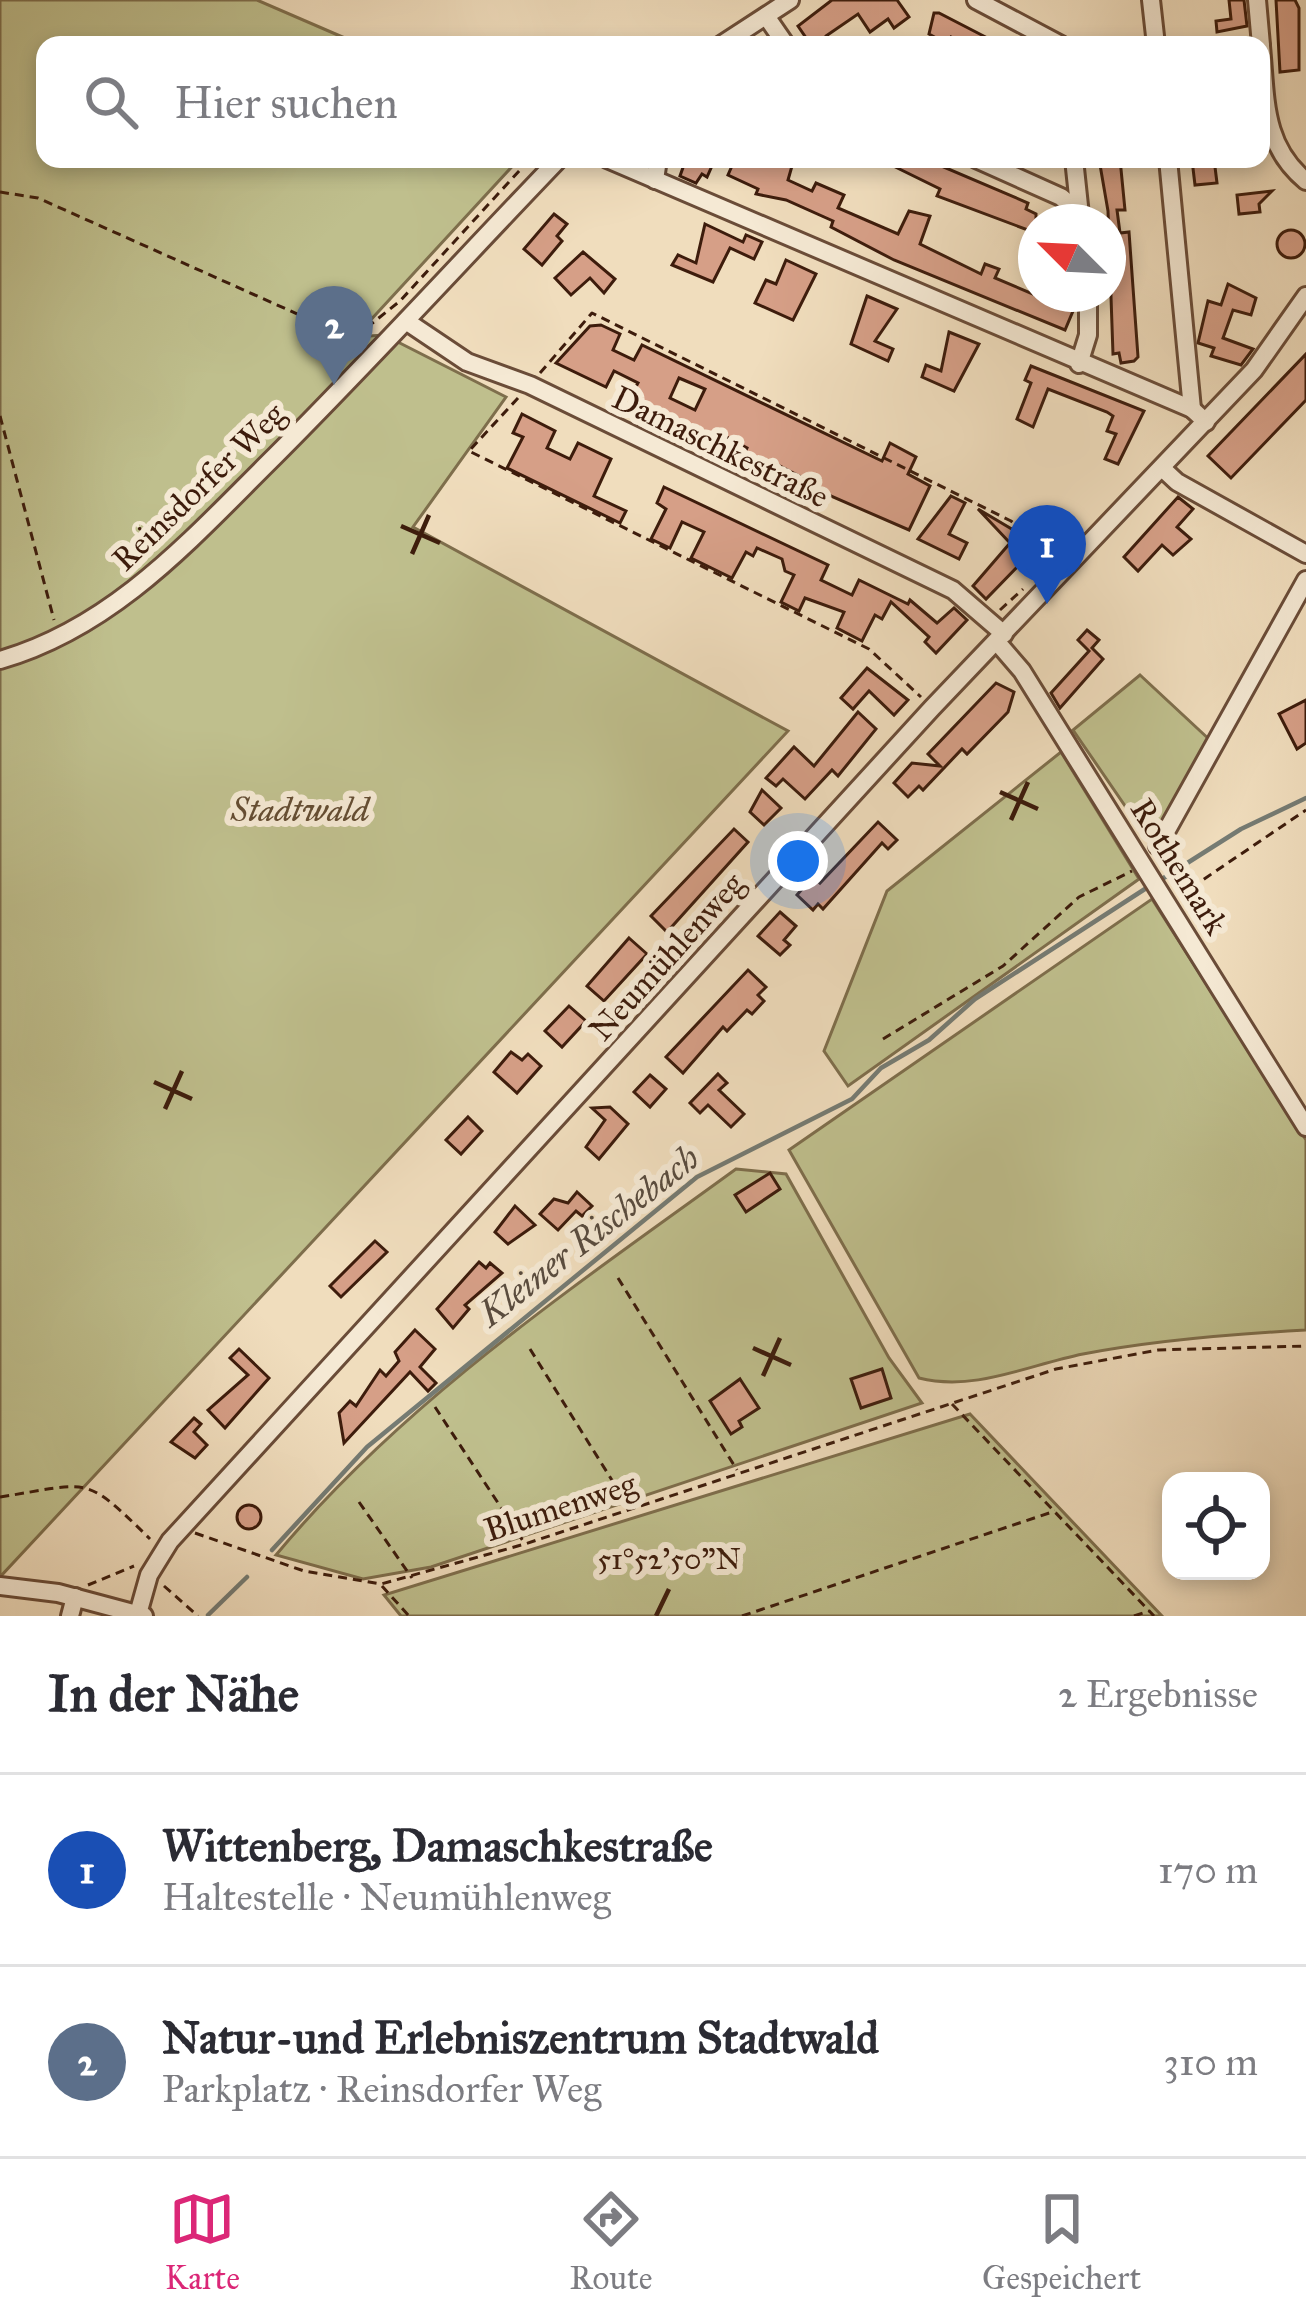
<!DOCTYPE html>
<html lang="de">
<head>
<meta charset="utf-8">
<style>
  :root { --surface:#fff; --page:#f7f7f7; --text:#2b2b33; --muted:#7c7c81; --line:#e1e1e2; --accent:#db2777 }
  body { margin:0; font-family:"IM FELL Great Primer",serif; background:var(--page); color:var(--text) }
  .controls { position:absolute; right:36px; bottom:36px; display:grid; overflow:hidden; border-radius:24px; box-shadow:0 6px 18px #0003 }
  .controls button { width:108px; height:108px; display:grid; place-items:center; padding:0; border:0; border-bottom:3px solid var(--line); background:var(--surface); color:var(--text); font:60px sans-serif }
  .compass { position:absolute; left:1018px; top:204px; width:108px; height:108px; border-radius:50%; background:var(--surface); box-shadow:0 6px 18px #0003; rotate:294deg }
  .you { position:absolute; left:798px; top:861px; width:42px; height:42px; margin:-30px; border:9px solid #fff; border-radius:50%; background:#1a73e8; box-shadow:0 0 0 18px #1a73e833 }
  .badge { display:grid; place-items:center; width:78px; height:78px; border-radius:50%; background:var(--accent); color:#fff; font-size:39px; font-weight:700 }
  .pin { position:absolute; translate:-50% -99px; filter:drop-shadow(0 3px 6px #0008) }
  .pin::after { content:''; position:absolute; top:63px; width:42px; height:36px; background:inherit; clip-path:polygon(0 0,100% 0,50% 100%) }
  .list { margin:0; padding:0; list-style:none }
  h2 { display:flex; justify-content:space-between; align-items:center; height:156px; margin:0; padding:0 48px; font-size:51px }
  h2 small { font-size:39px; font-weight:400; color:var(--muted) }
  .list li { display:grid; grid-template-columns:78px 1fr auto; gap:36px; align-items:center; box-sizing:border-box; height:192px; padding:0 48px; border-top:3px solid var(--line) }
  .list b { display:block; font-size:45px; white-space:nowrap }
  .list p { margin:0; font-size:39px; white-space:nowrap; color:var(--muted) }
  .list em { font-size:39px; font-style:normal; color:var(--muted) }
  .icon { flex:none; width:66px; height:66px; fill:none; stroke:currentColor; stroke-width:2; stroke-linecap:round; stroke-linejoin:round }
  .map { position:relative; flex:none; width:1306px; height:1616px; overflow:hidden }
  .search { position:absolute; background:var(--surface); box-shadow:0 6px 18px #0003; left:36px; right:36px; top:36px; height:132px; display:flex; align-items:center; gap:30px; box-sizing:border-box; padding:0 42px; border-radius:24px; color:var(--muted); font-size:45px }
  .sheet { height:540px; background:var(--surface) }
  nav { display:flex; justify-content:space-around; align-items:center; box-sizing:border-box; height:168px; border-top:3px solid var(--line); background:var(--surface); font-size:33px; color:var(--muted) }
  nav a { display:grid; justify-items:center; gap:6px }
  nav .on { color:var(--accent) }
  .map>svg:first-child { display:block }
</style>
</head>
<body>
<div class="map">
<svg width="1306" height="1616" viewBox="0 0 1306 1616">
  <rect width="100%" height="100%" fill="#f0ddbd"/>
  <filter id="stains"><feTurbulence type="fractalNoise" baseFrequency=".00167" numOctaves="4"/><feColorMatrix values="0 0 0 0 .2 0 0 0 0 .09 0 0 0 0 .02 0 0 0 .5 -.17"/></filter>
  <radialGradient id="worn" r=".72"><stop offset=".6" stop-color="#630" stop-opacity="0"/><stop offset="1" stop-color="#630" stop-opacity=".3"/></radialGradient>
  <g fill="#bfbf8d" stroke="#7e6e4c" stroke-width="3">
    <path d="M0,0h257l104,45h-316v114h474l-164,178 29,-2 122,62 -93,130 375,204 -788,846z"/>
    <path d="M1140,675l72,67 -56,109 -83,-121z"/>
    <path d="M1061,752l78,127 -291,207 -24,-35 63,-160z"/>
    <path d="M1152,899l154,241v190c-75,4 -150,10 -223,24 -55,11 -108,38 -164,24l-130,-228z"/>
    <path d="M736,1169l50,5 103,184 33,45 -491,164 -68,12 -87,-24c129,-155 299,-269 460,-386z"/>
    <path d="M970,1414l192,202h-761l-17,-21z"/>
  </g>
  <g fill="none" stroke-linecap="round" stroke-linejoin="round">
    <g stroke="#757b73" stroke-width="4.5">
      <path d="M1162,879l79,-50 65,-31"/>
      <path d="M272,1550l95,-103 330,-270 155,-78 29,-31 48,-28 46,-41 173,-112"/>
      <path d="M208,1615l39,-38"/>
    </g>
  </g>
  <g fill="#d69f87" stroke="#3d1c0c" stroke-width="3" fill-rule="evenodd">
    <path d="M832,0h65l12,17 -15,11 -6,-9 -18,13 -12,-18 -32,22 1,9h-16l-13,-19z"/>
    <path d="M1229,0h15l3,26 -30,6 -1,-11 15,-2z"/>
    <path d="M1276,0h19l4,8v62l-19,2z"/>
    <path d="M934,13h5l62,32h-35l-15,-8 -4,7 -18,-10z"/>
    <path d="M686,159h29l-8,18 -5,-3 -6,9 -16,-7z"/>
    <path d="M735,159h59l-6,21 24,11 4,-8 28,12 -6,13 60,26 11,-23 21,5 -10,28 61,30 4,-10 14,5 -4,9 78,33 -8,19 -171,-70 -63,-33 2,-6 -47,-21 -30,-6 2,-5 -30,-14z"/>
    <path d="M879,159h46l103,44 -2,6 10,5v19l-99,-37 3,-7z"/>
    <path d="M1099,159h21l5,51h-8l3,23 9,-1 9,125 -4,4 -13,2 -2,-10 -6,1 -5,-143z"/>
    <path d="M1214,159l3,24 -22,2 -3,-25z"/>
    <path d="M1272,191l-13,13 1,8 -21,2 -2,-19z"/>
    <path d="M554,214l13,10 -10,12 5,5 -20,24 -18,-16z"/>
    <path d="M705,224l38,18 3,-7 16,7 -8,17 -24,-11 -17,34 -41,-17 6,-10 18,8z"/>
    <circle cx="1291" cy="244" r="14"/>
    <path d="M583,252l32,27 -11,14 -14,-15 -19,17 -16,-17z"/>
    <path d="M786,260l30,14 -23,46 -38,-17 11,-23 10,4z"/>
    <path d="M1228,284l28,14 -5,17 -18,-5 -10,28 30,11 -12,16 -30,-9 3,-8 -16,-5 10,-42 13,4z"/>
    <path d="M867,296l30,13 -22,32 18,8 -5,12 -37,-17z"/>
    <path d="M601,325l19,9 -7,16 21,10 8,-15 240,116 8,-18 26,14 -8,17 22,12 -21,44 -108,-47 2,-5 -23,-12 -2,5 -34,-16 3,-7 -20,-11 -7,7 -90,-46 8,-15 -24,-12 -8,16 -50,-24 34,-37zM679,378l26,11 -10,21 -25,-12z"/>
    <path d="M949,332l30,12 -25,47 -32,-14 4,-12 15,6z"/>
    <path d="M1306,354v46l-75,78 -23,-22z"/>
    <path d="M1031,366l113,45 -26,53 -13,-5 11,-25 -9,-3 6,-15 -6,-4 -59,-23 -15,38 -16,-8 14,-36 -6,-3z"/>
    <path d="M522,414l33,17 -8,17 23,11 8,-16 33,16 -17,37 32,15 -6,12 -113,-55 16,-31 -10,-4z"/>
    <path d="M664,487l164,78 -7,15 31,15 7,-15 49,24 2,-4 27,23 17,-15 13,12 -31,33 -11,-11 4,-5 -38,-35 -9,17 -7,-4 -13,26 -25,-13 7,-16 -39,-14 -6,13 -18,-9 13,-27 -9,-4 -3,-12 -25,-11 -4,8 -7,-4 -14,26 -41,-20 13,-26 -22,-10 -12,26 -19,-9 15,-30 -9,-6z"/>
    <path d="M951,496l14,7 -16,31 18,9 -8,16 -41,-20z"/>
    <path d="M1178,497l15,12 -16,18 14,12 -18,16 -11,-10 -24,26 -14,-14z"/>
    <path d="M978,509l57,34 11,-11 9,9 -28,33 -9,-8 -32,33 -13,-13 37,-43z"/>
    <path d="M1087,630l12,10 -7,8 11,11 -43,49 -9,-15 38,-42 -11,-11z"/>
    <path d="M867,668l41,32 -14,15 -25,-24 -16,18 -12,-11z"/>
    <path d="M996,683l18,9 -6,20 -41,42 -5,-5 -39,41 -4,-4 -11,11 -14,-14 18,-20 28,3 -12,-12z"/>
    <path d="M1306,700v43l-9,6 -18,-35z"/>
    <path d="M858,712l18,17 -38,47 -6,-6 -27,29 -22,-20 -7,7 -10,-8 28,-31 20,19z"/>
    <path d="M762,790l19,18 -17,17 -14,-13z"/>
    <path d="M878,822l19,18 -9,9 -6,-6 -59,66 -5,-5 -5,6 -16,-15 16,-19 7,7z"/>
    <path d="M734,829l14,13 -81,90 -16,-16z"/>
    <path d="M780,912l16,14 -12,14 6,5 -10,10 -22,-19z"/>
    <path d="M629,938l18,16 -43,47 -17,-15z"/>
    <path d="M748,970l18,17 -8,8 6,6 -12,13 -5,-4 -20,21 -4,-4 -40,46 -17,-16z"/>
    <path d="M569,1006l17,15 -24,26 -17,-16z"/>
    <path d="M511,1052l11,8 6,-6 13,12 -24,27 -23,-21z"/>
    <path d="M718,1074l9,9 -8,7 25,24 -13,13 -23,-22 -8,8 -10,-10z"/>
    <path d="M650,1075l16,14 -16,18 -16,-15z"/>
    <path d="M610,1107l18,17 -29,35 -13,-12 19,-27 -13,-12z"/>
    <path d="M468,1117l14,14 -21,23 -15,-14z"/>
    <path d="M770,1173l10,16 -34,23 -11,-17z"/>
    <path d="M577,1192l15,14 -10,10 -6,-5 -18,19 -18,-16 14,-15 14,4z"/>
    <path d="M515,1206l20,19 -27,19 -13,-12z"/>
    <path d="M375,1241l12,11 -46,45 -11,-11z"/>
    <path d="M479,1262l7,6 4,-5 12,10 -37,32 4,4 -16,19 -16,-19z"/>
    <path d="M415,1330l20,19 -15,18 16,16 -8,8 -18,-19 -66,71 -5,-30 11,-12 6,5 24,-36 6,6 13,-15 -4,-9z"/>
    <path d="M239,1349l30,29 -44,50 -17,-18 40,-35 -18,-17z"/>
    <path d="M882,1369l9,29 -30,10 -10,-29z"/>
    <path d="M740,1379l19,29 -20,13 3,6 -11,7 -21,-33z"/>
    <path d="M194,1418l7,6 -7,8 13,13 -12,13 -24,-16z"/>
    <circle cx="249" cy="1517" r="12"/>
  </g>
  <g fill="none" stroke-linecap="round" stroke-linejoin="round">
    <g stroke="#6a4c38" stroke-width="22">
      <g id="minor">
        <path d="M976,0l85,45"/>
        <path d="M1151,0l5,45"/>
        <path d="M1257,0l4,45"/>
        <path d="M766,16l20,29"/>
        <path d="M721,45l69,-45"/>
        <path d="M1261,46c5,52 1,99 45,135"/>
        <path d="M607,159l585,250 14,13"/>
        <path d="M976,159l85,38 18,15"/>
        <path d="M1074,159l6,56"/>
        <path d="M1168,159l24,250"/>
        <path d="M655,180l3,-21"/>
        <path d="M406,321l61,41 63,23 423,205 51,44"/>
        <path d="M1079,364l9,-29v-41"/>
        <path d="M1162,468l15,14 129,72"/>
        <path d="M997,642l25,29 284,456"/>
        <path d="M0,660c115,-33 193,-123 275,-204 97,-97 189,-198 284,-297"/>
        <path d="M1158,846l148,-266"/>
        <path d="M0,1586l58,7 86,23"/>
        <path d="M138,1614l11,-39 21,-34 762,-833 322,-338 52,-74"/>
        <path d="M70,1616l5,-19"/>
      </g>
    </g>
    <g stroke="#3d1c0c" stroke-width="3" stroke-dasharray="9 6" stroke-linecap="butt">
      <path d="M0,192l38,6 322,144"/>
      <path d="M355,337l45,-36 130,-142"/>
      <path d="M540,373l52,-60 419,208 41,35"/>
      <path d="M518,398l-49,53 400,198 52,48"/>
      <path d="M0,416l54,204"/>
      <path d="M1000,610l23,-21"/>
      <path d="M1179,896l127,-86"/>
      <path d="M883,1039l120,-73 76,-69 53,-26"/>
      <path d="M618,1278l119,192"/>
      <path d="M530,1349l85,136 19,21"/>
      <path d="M952,1404l202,212"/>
      <path d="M435,1407l90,137"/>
      <path d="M0,1497c91,-14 83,-24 150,42"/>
      <path d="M359,1502l53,76"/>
      <path d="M195,1533l109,38 77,13 144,-40 531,-175 102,-19 148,-4"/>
      <path d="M88,1585l46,-19"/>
      <path d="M164,1586l34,30"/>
      <path d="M382,1586l27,30"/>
      <path d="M742,1616l313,-105"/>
      <path d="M1134,1616l15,-5"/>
    </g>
    <use href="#minor" stroke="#f5e9d4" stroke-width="16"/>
  </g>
  <path fill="none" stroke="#3d1c0c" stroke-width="4.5" d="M401,526l39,17M412,554l17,-39M1000,792l38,17M1011,820l17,-38M154,1082l38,17M165,1109l17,-38M753,1348l38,17M763,1376l17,-38M656,1616l13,-27"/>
  <g text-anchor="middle" stroke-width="12" stroke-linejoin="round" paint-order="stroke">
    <g font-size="33" fill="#3d1c0c" stroke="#f5e9d4">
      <text transform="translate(721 446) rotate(26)" y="12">Damaschkestraße</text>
      <text transform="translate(198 486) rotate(-44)" y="12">Reinsdorfer Weg</text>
      <text transform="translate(1180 866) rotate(58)" y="12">Rothemark</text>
      <text transform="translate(666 956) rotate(-48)" y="12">Neumühlenweg</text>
      <text transform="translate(560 1506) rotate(-18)" y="12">Blumenweg</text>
    </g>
    <g font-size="33" font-style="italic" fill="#644d33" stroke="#f5e9d4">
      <text x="300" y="821">Stadtwald</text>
    </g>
    <g font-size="36" font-style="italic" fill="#594c3f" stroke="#f5e9d4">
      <text transform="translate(588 1235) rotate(-38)" y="13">Kleiner Rischebach</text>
    </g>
  </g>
  <g font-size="30" text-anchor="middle" fill="#3d1c0c" stroke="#f5e9d4" stroke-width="12" stroke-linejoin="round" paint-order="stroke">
    <text x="669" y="1569">51°52'50"N</text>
  </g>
  <rect width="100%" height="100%" filter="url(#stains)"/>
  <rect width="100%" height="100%" fill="url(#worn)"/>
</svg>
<div class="controls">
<button><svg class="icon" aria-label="locate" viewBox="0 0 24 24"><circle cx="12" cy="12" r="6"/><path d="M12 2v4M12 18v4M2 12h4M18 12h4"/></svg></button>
</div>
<svg class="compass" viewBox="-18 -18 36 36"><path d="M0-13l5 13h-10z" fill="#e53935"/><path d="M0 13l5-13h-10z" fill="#7c7c81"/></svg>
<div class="you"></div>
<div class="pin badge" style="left:1047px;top:604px;background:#1a4fb4">1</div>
<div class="pin badge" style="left:334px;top:385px;background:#5c6f8a">2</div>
<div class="search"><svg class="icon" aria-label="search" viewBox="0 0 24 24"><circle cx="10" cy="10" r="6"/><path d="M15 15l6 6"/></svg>Hier suchen</div>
</div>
<section class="sheet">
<h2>In der Nähe<small>2 Ergebnisse</small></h2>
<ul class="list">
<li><span class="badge" style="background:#1a4fb4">1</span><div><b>Wittenberg, Damaschkestraße</b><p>Haltestelle · Neumühlenweg</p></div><em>170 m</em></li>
<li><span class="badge" style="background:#5c6f8a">2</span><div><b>Natur-und Erlebniszentrum Stadtwald</b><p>Parkplatz · Reinsdorfer Weg</p></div><em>310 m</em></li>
</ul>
</section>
<nav>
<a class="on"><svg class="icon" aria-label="map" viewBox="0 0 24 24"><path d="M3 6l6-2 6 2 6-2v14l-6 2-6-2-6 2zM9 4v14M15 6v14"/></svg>Karte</a>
<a><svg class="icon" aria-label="directions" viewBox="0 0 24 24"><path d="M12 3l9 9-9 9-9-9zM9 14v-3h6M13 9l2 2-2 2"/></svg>Route</a>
<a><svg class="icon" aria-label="saved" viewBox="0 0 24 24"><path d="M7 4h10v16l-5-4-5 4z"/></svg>Gespeichert</a>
</nav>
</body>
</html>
